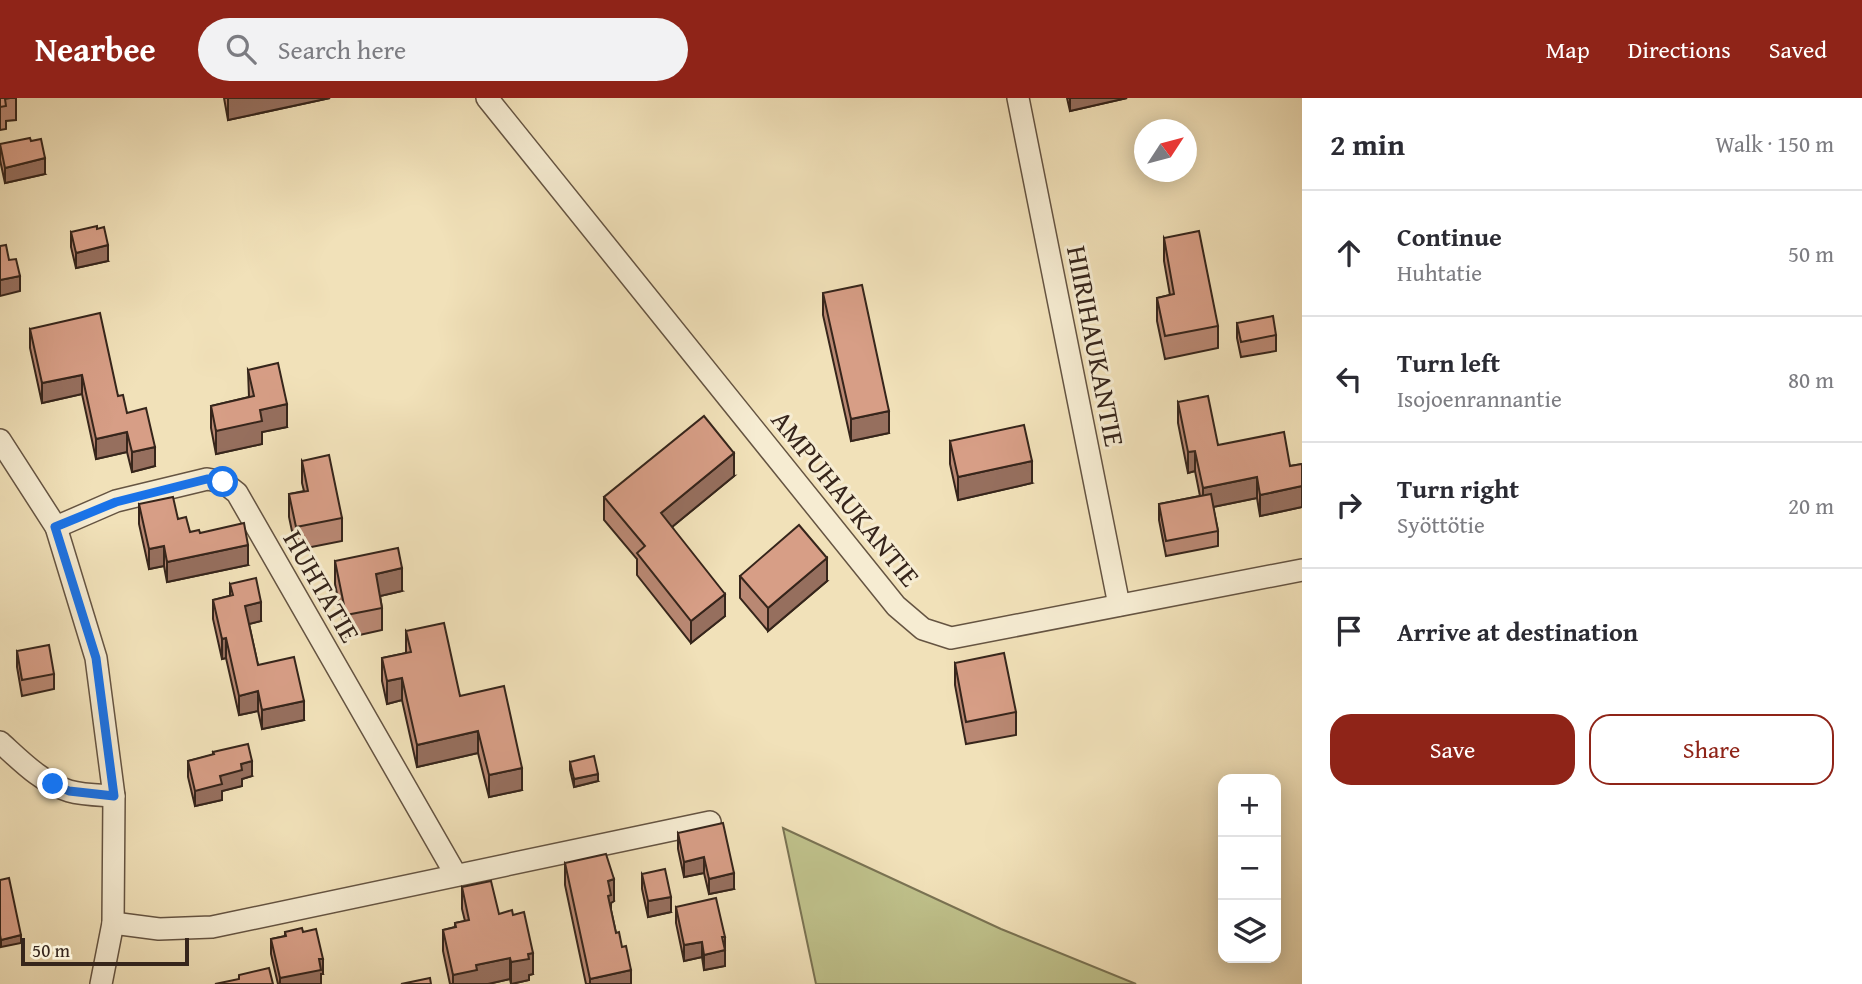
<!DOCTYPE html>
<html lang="en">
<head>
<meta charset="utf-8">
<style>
  :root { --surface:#fff; --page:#f2f2f3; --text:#2b2b33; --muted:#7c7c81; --line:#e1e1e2; --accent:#8f2418 }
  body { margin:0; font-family:"Gentium Book Plus",serif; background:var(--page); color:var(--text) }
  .controls { position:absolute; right:21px; bottom:21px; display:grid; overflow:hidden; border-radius:14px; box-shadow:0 4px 18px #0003 }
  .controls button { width:63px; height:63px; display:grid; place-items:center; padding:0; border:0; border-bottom:2px solid var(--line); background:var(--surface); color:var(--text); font:35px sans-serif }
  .compass { position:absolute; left:1134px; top:21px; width:63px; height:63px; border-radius:50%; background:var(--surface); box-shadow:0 4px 18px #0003; rotate:54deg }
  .scale { position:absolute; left:21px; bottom:18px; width:168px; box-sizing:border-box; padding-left:7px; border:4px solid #36251b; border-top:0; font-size:19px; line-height:24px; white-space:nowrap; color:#36251b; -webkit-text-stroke:5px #f6ecd2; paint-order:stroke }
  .stop { position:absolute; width:21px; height:21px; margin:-16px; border:5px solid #1a73e8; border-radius:50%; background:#fff }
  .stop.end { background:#1a73e8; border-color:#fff; box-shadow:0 2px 7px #0008 }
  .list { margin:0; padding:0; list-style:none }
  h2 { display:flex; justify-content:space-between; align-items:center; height:91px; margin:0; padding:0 28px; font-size:30px }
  h2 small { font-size:23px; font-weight:400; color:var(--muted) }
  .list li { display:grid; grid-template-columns:46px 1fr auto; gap:21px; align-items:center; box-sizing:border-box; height:126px; padding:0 28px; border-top:2px solid var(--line) }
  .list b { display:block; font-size:26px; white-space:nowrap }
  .list p { margin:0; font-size:23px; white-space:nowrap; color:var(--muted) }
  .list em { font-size:23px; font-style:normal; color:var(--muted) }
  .actions { display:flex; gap:14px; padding:21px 28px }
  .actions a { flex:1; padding:16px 0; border:2px solid var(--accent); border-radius:21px; text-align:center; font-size:24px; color:var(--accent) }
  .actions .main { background:var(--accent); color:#fff }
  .icon { flex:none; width:38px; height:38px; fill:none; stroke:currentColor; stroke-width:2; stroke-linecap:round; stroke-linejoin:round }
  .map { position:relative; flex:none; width:1302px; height:886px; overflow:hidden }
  header { display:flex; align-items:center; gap:42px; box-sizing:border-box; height:98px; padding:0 35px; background:var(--accent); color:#fff }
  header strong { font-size:33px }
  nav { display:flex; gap:38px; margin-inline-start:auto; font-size:24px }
  .search { width:490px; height:63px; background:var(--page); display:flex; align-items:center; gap:18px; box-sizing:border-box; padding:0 24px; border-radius:38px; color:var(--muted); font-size:26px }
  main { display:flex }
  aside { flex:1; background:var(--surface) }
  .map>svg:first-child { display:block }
</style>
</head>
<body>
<header>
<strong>Nearbee</strong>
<div class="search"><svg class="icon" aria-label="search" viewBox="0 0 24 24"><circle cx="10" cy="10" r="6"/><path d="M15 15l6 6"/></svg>Search here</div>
<nav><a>Map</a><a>Directions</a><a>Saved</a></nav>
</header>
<main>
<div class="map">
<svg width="1302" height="886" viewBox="0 0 1302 886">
  <rect width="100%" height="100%" fill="#f1e1b9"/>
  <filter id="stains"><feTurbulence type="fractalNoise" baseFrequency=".00286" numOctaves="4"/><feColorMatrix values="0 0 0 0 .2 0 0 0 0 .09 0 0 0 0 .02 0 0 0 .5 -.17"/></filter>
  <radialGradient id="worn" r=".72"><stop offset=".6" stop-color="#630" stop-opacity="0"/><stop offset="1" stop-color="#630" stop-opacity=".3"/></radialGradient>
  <path fill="#bfc18b" stroke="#7a7353" stroke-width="2" d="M783,730l218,101 135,55h-320z"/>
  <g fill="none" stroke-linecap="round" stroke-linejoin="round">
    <g stroke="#655442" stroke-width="24">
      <g id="street">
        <path d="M487,0l409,508 27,23 28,9 351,-68"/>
        <path d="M1018,0l101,507"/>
        <path d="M0,342l56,87 40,131 18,138 -1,127 -12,61"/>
        <path d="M56,429l60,-26 91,-22 16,3 14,11 219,382"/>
        <path d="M0,644c20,18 42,41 69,49 14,4 30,4 45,5"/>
        <path d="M113,825l46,6 53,-2 498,-105"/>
      </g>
    </g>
    <use href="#street" stroke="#f6ecd2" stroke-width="21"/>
  </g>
  <g fill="#b98873" stroke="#36251b" stroke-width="2">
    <path d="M0,0h16v22l-10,1v8l-6,1z"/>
    <path d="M224,0h106l-102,22z"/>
    <path d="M1067,0h60l-57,13z"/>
    <path d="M0,46l45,30 -40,9 -5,-23z"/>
    <path d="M71,134l37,29 -32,7 -5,-21z"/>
    <path d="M1164,140l54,88v22l-53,11 -8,-38v-23l13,-3 -6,-34z"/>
    <path d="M823,195l66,140 -38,8 -28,-126z"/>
    <path d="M1237,225l39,12v16l-35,6 -4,-19z"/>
    <path d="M30,231l88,67 37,70 -23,6 -5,-20 -31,7 -14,-65 -40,9 -12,-55z"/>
    <path d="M248,272l39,57 -25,5v12l-46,10 -5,-26v-22l38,-9z"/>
    <path d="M1178,304l40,43 72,21 12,-2v43l-42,9 -3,-18 -44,9 5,24v15l-52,10 -7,-36v-16l41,-8 -5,-25 -7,2 -10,-50z"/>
    <path d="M950,343l82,42 -74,17 -8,-36z"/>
    <path d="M302,363l40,57v23l-46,9 -7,-33v-23l15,-3 -2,-8z"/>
    <path d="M734,378l-62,51 53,89 -34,27 -54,-68v-16l-33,-39v-23z"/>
    <path d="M139,406l39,15 12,13 10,1 48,32 -81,17 -3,-16 -15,3 -10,-45z"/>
    <path d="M335,463l67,30 -22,5 2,12v22l-36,8 -11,-54z"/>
    <path d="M740,478l87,5 -59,50 -28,-33z"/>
    <path d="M230,486l31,37 -12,3 9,41 46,55 -42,9 -4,-18 -19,4 -13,-57 -4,1 -9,-40v-19l17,-4z"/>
    <path d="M406,533l54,65 62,94 -33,7 -11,-44 -61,14 -15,-67 -15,4 -5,-23v-23l24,-5z"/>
    <path d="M17,553l37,23v15l-32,7 -5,-29z"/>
    <path d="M955,565l61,49v23l-50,9 -11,-59z"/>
    <path d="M213,654l39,24 -10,3v7l-20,5v9l-27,6 -7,-29v-16l25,-6z"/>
    <path d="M570,664l28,19 -24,6 -4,-17z"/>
    <path d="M678,735l56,56 -25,5 -5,-21 -20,4 -6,-28z"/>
    <path d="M565,765l49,38 -3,2v7l5,23 15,51h-45l-21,-99z"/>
    <path d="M642,776l29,38 -23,5 -6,-28z"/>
    <path d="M462,789l37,27 34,60 -4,1v5l-18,4 -1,-5 -22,5h-38l-7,-33v-21l12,-3v-4l10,-2 -3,-12z"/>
    <path d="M676,809l49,30v29l-21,4 -2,-13 -18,4 -8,-38z"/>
    <path d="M285,834h18l20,42h-2v10h-43l-7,-30v-15l14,-3z"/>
  </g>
  <g fill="#966f5e" stroke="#36251b" stroke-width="2">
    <path d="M228,0h102l-102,22z"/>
    <path d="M1070,0h57l-57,13z"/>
    <path d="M45,60v16l-40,9v-15z"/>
    <path d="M108,147v16l-32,7v-15z"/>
    <path d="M20,178v15l-20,5v-16z"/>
    <path d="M82,277v19l-40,9v-20z"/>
    <path d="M287,306v23l-25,5v12l-46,10v-23l44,-21z"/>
    <path d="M889,313v22l-38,8v-22z"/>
    <path d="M127,334v20l-31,7v-20z"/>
    <path d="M155,349v19l-23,6v-20z"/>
    <path d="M1195,353v20l-7,2v-21z"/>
    <path d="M734,355v23l-73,60v-23z"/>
    <path d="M1032,363v22l-74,17v-23z"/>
    <path d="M1257,379v21l-54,11v-21z"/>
    <path d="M1302,388v21l-42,9v-21z"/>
    <path d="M248,447v20l-81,17v-20z"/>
    <path d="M164,448v20l-15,3v-20z"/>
    <path d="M827,460v23l-59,50v-23z"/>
    <path d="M402,470v23l-26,6v-23z"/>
    <path d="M725,496v22l-34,27v-22z"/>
    <path d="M261,504v19l-16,4v-19z"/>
    <path d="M226,540v20l-4,1v-20z"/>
    <path d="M402,580v22l-15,4v-23z"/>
    <path d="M258,593v20l-19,4v-19z"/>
    <path d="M304,603v19l-42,9v-19z"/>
    <path d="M478,633v22l-61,14v-22z"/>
    <path d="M252,663v15l-10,3v7l-20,5v9l-27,6v-15l46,-27z"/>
    <path d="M522,670v22l-33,7v-22z"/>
    <path d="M598,676v7l-24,6v-8z"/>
    <path d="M704,759v16l-20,4v-15z"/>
    <path d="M734,775v16l-25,5v-15z"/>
    <path d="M614,781v22l-3,2v14l-3,1v-37z"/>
    <path d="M671,799v15l-23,5v-16z"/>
    <path d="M21,837v8l-20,4v-7z"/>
    <path d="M702,844v15l-18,4v-16z"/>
    <path d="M725,852v16l-21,4v-15z"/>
    <path d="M533,855v21l-4,1v5l-18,4v-22l17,-8z"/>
    <path d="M510,860v21l-22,5h-35v-9l23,-10z"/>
    <path d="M319,861h4v15h-2v10h-41v-6z"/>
    <path d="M631,872v14h-41v-5z"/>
  </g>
  <g fill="#d79e86" stroke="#36251b" stroke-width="2">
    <path d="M0,0h10l-5,1 1,7 -6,1z"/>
    <path d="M30,40l1,3 10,-2 4,19 -40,10 -5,-24z"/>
    <path d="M97,128v3l7,-2 4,18 -32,8 -5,-21z"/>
    <path d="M1199,133l19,95 -53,10 -8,-38 17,-4 -10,-56z"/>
    <path d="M6,147l3,15 7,-1 4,17 -20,4v-34z"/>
    <path d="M862,187l27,126 -38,8 -28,-126z"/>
    <path d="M100,215l18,83 5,-1 4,18 19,-5 9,39 -23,5 -5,-20 -31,7 -14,-64 -40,8 -12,-54z"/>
    <path d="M1273,218l3,19 -35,7 -4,-19z"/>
    <path d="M278,265l9,41 -27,6 2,11 -46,10 -5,-25 43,-10 -6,-26z"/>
    <path d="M1208,298l10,49 66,-13 6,34 12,-2v22l-42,9 -3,-18 -54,11 -8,-37 -7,1 -10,-50z"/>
    <path d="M704,318l30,37 -73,60 64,81 -34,27 -54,-68 8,-7 -41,-49z"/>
    <path d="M1024,327l8,36 -74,16 -8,-36z"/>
    <path d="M329,357l13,63 -46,9 -7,-33 19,-3 -6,-30z"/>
    <path d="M1211,396l7,37 -52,10 -7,-37z"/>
    <path d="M173,399l5,22 8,-2 4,15 9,-2 1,3 44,-10 4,22 -81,17 -3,-16 -15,3 -10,-45z"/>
    <path d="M799,427l28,33 -59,50 -28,-32z"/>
    <path d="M398,450l4,20 -26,6 6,34 -36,7 -11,-54z"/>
    <path d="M256,480l5,24 -16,4 13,59 36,-8 10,44 -42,9 -4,-19 -19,5 -13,-58 -4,1 -9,-39 20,-5 -3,-11z"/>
    <path d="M444,525l16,73 44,-10 18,82 -33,7 -11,-44 -61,14 -15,-67 -15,3 -5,-23 29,-6 -5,-21z"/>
    <path d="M49,547l5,29 -32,6 -5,-29z"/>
    <path d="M1004,555l12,59 -50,10 -11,-59z"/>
    <path d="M248,646l4,17 -11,3 1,6 -22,6 2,8 -27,7 -7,-30 26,-7 -1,-2z"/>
    <path d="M594,658l4,18 -24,5 -4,-17z"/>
    <path d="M723,725l11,50 -25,6 -5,-22 -20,5 -6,-29z"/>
    <path d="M606,756l8,25 -6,2 3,14 -3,1 8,37 3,-1 3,15 4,-1 5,24 -41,9 -25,-116z"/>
    <path d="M665,771l6,28 -23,4 -6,-27z"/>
    <path d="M9,780l12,57 -20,5 -1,-5v-55z"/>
    <path d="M491,783l8,33 13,-4 1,5 11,-3 9,41 -5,1 1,5 -18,3 -1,-4 -34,7 1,5 -24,5 -10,-45 13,-3 -1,-4 14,-3 -7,-33z"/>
    <path d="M716,800l9,39h-3l3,13 -21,5 -2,-13 -18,3 -8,-38z"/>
    <path d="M302,830l1,4 13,-3 7,30h-4l2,11 -41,8 -9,-39 15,-3 -1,-4z"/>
    <path d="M269,870l4,16h-58l24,-5v-4z"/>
    <path d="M430,880l1,6h-30z"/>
  </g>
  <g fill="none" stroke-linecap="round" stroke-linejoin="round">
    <path stroke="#1a73e8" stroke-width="9" d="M53,686l16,7 45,5 -18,-138 -41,-131 61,-25 91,-23 16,3"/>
  </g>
  <g text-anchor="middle" stroke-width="6" stroke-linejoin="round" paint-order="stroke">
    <g font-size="28" fill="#36251b" stroke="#f6ecd2">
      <text transform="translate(1096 248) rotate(79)" y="10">HIIRIHAUKANTIE</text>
      <text transform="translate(846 400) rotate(51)" y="10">AMPUHAUKANTIE</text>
      <text transform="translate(322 488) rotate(60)" y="10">HUHTATIE</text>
    </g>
  </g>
  <rect width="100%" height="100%" filter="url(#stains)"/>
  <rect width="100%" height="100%" fill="url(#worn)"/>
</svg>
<div class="controls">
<button>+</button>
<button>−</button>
<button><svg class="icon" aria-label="layers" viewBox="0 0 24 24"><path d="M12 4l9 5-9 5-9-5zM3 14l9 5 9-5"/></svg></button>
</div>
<svg class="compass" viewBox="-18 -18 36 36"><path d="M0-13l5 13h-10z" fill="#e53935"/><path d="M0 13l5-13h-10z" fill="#7c7c81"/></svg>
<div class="scale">50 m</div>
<div class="stop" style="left:223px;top:384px"></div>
<div class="stop end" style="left:53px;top:686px"></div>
</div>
<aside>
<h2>2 min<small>Walk · 150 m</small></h2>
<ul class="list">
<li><svg class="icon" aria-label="ahead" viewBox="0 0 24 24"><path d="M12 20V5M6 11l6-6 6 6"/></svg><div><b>Continue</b><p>Huhtatie</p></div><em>50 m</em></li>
<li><svg class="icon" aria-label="left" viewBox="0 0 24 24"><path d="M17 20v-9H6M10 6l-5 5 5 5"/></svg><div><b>Turn left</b><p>Isojoenrannantie</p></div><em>80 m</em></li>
<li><svg class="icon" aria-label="right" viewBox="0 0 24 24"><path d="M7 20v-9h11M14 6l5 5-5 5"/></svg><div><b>Turn right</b><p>Syöttötie</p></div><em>20 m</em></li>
<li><svg class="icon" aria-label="arrive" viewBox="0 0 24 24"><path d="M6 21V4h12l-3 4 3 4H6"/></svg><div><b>Arrive at destination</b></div></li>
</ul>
<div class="actions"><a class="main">Save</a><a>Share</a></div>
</aside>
</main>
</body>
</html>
